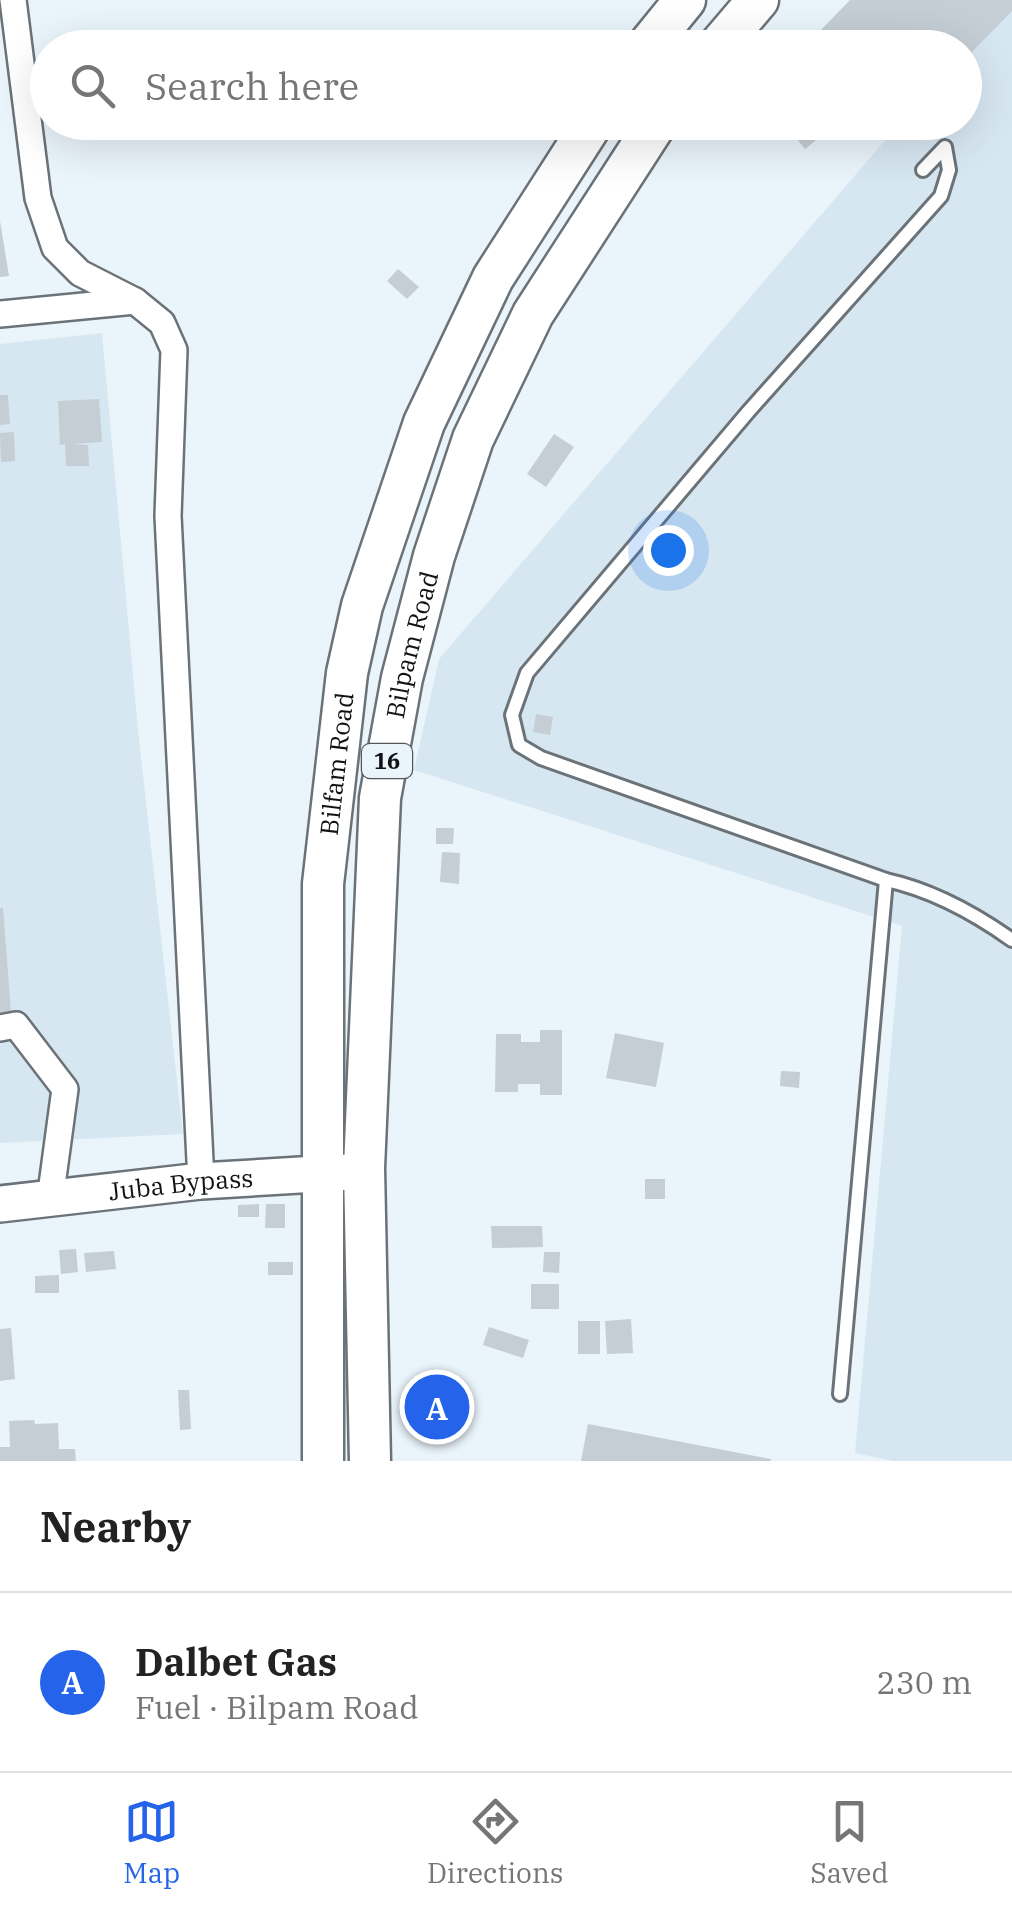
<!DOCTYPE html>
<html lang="en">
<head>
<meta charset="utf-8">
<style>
  :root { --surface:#fff; --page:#f2f2f2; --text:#222; --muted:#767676; --line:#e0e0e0; --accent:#2563eb }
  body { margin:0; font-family:"IBM Plex Serif",serif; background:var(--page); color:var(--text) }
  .you { position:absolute; left:668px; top:550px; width:35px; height:35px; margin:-25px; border:8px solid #fff; border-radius:50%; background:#1a73e8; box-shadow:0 0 0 15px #1a73e833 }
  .badge { display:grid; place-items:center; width:65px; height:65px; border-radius:50%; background:var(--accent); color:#fff; font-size:32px; font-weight:700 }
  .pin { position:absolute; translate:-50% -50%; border:5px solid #fff; box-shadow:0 2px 10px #0006 }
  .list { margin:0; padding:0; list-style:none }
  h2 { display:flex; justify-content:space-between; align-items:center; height:130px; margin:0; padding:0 40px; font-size:42px }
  h2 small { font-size:32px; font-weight:400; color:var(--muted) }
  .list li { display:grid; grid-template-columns:65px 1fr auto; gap:30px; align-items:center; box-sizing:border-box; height:180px; padding:0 40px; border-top:2px solid var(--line) }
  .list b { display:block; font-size:38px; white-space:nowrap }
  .list p { margin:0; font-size:32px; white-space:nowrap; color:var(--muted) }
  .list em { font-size:32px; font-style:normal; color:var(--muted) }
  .icon { flex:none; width:55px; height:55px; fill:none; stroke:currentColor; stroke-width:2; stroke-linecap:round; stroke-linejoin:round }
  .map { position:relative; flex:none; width:1012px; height:1461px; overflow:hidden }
  .search { position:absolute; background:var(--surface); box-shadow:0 10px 40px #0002; left:30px; right:30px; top:30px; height:110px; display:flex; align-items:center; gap:25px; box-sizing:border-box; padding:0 35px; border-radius:55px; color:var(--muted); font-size:38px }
  .sheet { height:310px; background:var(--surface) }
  nav { display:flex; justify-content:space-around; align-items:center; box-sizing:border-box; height:140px; border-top:2px solid var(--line); background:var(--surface); font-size:28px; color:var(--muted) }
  nav a { display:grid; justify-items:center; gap:5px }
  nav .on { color:var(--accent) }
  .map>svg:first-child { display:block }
</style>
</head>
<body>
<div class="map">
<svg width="1012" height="1461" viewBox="0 0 1012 1461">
  <rect width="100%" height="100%" fill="#eaf4fb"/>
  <g fill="#d7e7f2">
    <path d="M1012,0v1461h-119l-38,-8 47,-527 -488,-156 25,-111 461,-536 64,-1v-74z"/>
    <path d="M102,333l36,397 45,404 -183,9v-799z"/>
  </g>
  <g fill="#c5ced5">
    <path d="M850,0h162v11l-48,49v-12h-136l-12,-13z"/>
    <path d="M806,122h12l8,10 -21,17 -13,-16z"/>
    <path d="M0,221l9,55 -9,1z"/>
    <path d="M398,269l21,18 -12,12 -20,-18z"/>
    <path d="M0,395h8l2,29 -10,1z"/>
    <path d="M99,399l3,43 -30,2 16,1 1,21h-23l-1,-22 -5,1 -2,-44z"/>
    <path d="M14,432l1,29 -14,1 -1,-29z"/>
    <path d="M554,434l20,13 -28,40 -19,-13z"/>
    <path d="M536,714l17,3 -3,18 -17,-3z"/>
    <path d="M436,828h18l-1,16h-17z"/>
    <path d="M442,852l18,1 -1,31 -19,-2z"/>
    <path d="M0,908h3l8,104 -11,1z"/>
    <path d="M540,1030h22v65h-22v-11h-22v8h-23l1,-58h25v8h19z"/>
    <path d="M615,1033l49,10 -8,44 -50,-9z"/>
    <path d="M781,1071l19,1 -1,16 -19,-2z"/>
    <rect x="645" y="1179" width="20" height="20"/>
    <path d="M259,1204v13h-21v-12z"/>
    <path d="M266,1204h19v24h-20z"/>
    <path d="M491,1226h51l1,21 -51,1z"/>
    <path d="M76,1249l2,23 -17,2 -2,-24z"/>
    <path d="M114,1251l2,18 -30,3 -2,-19z"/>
    <path d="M544,1252h16l-1,21 -16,-1z"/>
    <rect x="268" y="1262" width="25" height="13"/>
    <path d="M59,1275v18h-24v-17z"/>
    <rect x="531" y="1284" width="28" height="25"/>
    <path d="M631,1319l2,34 -26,1 -2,-33z"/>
    <rect x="578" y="1321" width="22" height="33"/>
    <path d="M489,1327l40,13 -6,18 -40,-13z"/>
    <path d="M11,1328l4,51 -15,2v-52z"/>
    <path d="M178,1390h11l2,39 -11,1z"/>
    <rect x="432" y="1395" width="15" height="17"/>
    <path d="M34,1420l1,4 23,-1 1,26h16l1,12h-76v-14h10l-1,-26z"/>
    <path d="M588,1424l183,35v2h-190z"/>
  </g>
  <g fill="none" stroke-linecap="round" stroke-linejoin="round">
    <g stroke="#6b7379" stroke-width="18">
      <g id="lane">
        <path d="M923,170l22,-23 4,23 -8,26 -193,216 -221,261 -15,42 7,30 22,13 345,122c46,10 88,33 126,60"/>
        <path d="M840,1394l46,-514"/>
      </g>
    </g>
    <g stroke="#6b7379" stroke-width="30">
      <g id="street">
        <path d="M13,0l25,198 17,50 25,25 55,28 27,22 12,27 -6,166 33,665"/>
        <path d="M0,314l135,-13"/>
        <path d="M0,1028l16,-3 49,64 -15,111"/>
      </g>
    </g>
    <g stroke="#6b7379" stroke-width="40">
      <g id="secondary">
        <path id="s1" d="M0,1204l201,-23 149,-9 14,-4"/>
      </g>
    </g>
    <g stroke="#6b7379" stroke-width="45">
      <g id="primary">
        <path d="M646,48l39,-48"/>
        <path d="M717,48l41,-48"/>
        <path id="s2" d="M323,1461v-577l24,-211 15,-67 62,-183 69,-145 100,-156"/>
        <path id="s3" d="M370,1461l-6,-293 16,-370 22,-120 32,-122 39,-117 60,-125 124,-192"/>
      </g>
    </g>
    <use href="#lane" stroke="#fff" stroke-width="12"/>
    <use href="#street" stroke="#fff" stroke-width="25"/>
    <use href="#secondary" stroke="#fff" stroke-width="35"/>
    <use href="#primary" stroke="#fff" stroke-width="40"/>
  </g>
  <g text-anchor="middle" stroke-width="8" stroke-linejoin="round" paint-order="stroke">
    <rect fill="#eaf4fb" stroke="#51565a" stroke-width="2.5" x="362" y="744" width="50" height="34" rx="8"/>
    <g font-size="22" font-weight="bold" fill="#101315">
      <text x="387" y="769">16</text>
    </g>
    <g font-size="25" fill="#101315" stroke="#eaf4fb">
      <text dy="9" stroke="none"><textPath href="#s3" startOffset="820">Bilpam Road</textPath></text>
      <text dy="9" stroke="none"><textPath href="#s2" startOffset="698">Bilfam Road</textPath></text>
      <text dy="9" stroke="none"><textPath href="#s1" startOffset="182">Juba Bypass</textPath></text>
    </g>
  </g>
</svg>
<div class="you"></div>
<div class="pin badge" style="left:437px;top:1407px">A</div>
<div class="search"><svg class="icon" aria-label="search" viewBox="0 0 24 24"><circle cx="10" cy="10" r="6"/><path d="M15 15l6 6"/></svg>Search here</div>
</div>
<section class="sheet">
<h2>Nearby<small></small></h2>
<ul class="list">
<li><span class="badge">A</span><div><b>Dalbet Gas</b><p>Fuel · Bilpam Road</p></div><em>230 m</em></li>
</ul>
</section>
<nav>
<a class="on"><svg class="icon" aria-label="map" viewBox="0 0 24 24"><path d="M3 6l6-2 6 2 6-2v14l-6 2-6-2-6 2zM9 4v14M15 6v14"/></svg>Map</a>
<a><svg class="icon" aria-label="directions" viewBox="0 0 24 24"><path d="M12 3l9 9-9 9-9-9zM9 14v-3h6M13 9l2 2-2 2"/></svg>Directions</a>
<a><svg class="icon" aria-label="saved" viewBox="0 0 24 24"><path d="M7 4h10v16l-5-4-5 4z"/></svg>Saved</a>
</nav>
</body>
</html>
